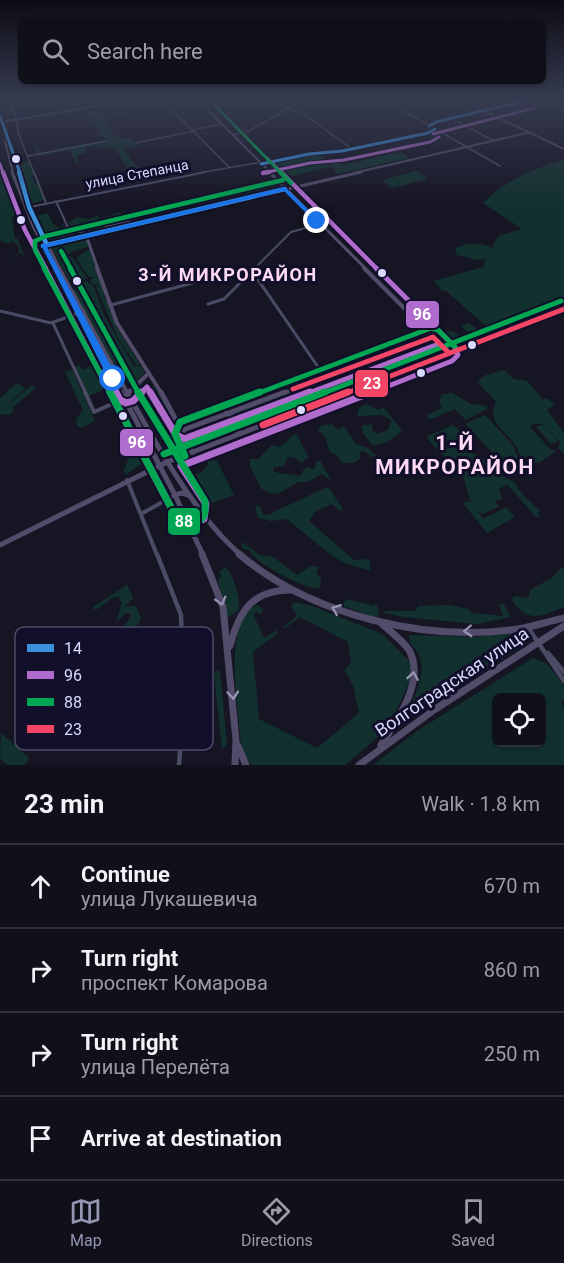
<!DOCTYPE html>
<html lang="en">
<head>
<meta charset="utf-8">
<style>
  :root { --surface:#10101b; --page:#1e1e28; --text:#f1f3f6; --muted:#9c9da3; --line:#30303a; --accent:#9594b2 }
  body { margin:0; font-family:Roboto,sans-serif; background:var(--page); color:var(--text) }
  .controls { position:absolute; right:18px; bottom:18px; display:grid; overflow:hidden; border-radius:9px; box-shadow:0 2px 4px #0004 }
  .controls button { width:54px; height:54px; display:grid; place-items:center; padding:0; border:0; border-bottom:2px solid var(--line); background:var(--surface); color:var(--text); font:30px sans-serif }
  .stop { position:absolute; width:18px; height:18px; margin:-14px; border:4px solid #1a73e8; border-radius:50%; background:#fff }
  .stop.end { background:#1a73e8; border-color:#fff; box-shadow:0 2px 6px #0008 }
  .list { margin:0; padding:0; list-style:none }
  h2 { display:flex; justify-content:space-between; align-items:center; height:78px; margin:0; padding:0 24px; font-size:26px }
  h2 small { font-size:20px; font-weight:400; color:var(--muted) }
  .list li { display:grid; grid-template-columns:39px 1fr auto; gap:18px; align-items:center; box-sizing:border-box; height:84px; padding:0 24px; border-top:2px solid var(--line) }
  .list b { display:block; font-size:22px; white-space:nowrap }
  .list p { margin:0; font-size:20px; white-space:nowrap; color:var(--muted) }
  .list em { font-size:20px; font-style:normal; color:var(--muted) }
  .icon { flex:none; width:33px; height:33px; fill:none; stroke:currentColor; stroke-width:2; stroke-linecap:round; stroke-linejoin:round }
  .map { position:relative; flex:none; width:564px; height:765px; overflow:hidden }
  .search { position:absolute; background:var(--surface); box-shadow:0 2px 4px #0004; left:18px; right:18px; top:18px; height:66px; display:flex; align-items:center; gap:15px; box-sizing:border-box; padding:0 21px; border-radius:9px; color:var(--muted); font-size:22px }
  .sheet { height:414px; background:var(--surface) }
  nav { display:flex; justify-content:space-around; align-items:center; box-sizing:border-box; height:84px; border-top:2px solid var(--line); background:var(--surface); font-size:16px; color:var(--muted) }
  nav a { display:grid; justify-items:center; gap:3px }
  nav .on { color:var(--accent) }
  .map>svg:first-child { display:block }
</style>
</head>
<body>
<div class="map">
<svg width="564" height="765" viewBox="0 0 564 765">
  <rect width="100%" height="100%" fill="#161524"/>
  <g fill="#12312e" fill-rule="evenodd">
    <path d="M97,110l4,5 24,-3 2,3 -25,5 15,18h14l4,5 9,1 -21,5 25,31 -12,3 -20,-34 -23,-3 -8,1 1,6 -10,2 3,8 -2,1 -7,-14 -32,6 -4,-10 8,7 64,-12 -4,-6 -7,1 6,-3 -14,-21z"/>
    <path d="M400,152l9,6 -71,16 -8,-8 2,-3 7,-1 4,3z"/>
    <path d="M311,156h10l9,11 -38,9 -5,-1 -12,-12z"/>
    <path d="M564,160v141l-6,-1 -70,28 -42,-37h-4l-8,-10 49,-14 4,-9c-11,5 -17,-1 -30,-3l-2,-7c12,-5 26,-6 37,0l6,-12 24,-7 -39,-26c22,-22 51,-35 81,-43z"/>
    <path d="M29,161l5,14 -2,2 2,6h3l7,17 -13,4 -12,-35 5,-7z"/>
    <path d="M0,164l15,50 -3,6 3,18h2l8,19 -4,-4 -19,9 17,-9v-6l-6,-6 -5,3 -8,-4z"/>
    <path d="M417,171l11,8 -36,9 -10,-8z"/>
    <path d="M272,180l6,6 -66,15 -2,-4z"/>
    <path d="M218,202l1,1 -167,39 -4,-1 -13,-25 13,-3 5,11 5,3 4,-1 1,-3 2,3 -6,1 1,2 5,-2 10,7v3z"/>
    <path d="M120,212l7,10 -39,9h-14l-6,-8 9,-6 12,2 9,-4 2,4z"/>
    <path d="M82,237l4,1 3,9 -16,4 -6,4 7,4 13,19 -13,5 -2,-4 -3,1 -17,-32z"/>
    <path d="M90,249l7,26 7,15 -1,7 4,3 11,29 22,36h-4l-18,-27 -22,-51 3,-2 -7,-1 -2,-3 5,-4h-6l-13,-19z"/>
    <path d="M86,281l8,6 11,30 29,49h7l4,6 -14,15 -8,-12 1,-4 -8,-13 1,6h-3l-41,-74 4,-2 -3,-4z"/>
    <path d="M469,323l8,6 5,-1 6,4 -35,14 -9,-6 1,5 -3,-1 -3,-4 4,-4 -4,-3 3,-3 12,2 11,7 5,-2 1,-2 -10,-9z"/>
    <path d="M406,357l4,7 -13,2 1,3 -7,3 -6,-1 -5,5 -16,3 -3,5 -25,4 1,4c-9,4 -17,2 -23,5 -14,5 -20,14 -36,12v5l-35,15c2,-8 -1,-11 -7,-16l69,-26 27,-5 1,-4c24,-9 48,-21 73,-21z"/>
    <path d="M97,358l14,28 -24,11 -13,-30 6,-2 2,5 11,-5 -2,-4z"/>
    <path d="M70,370l3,1 22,50 -14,7 -4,-2 -1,-6 7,-10 -18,-38z"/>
    <path d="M504,370l10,9 13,2 16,18h5l7,6 -8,5 17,23v21l-6,-6 2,-6 -15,-16 13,15 -7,3 -15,-17 8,-3h-12l-1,4 19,21 6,2 -17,12c-26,-4 -15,-9 -27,-22 -12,-14 -24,-20 -16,-39 -5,-9 -14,-12 -18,-21l8,-6z"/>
    <path d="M145,382l7,1 -8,1 -5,5 -1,5 2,1 6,-6 8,-3 16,25 -16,-8 4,5 12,5 -8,6 -1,5 7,-3 6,4 -10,3 4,7 10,-1 6,13 -1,6 -4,3 -22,-23 3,-4 -3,3 -18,-29 1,-4 -2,4 -6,-7 2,-3 2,3 6,1 -7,-5z"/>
    <path d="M17,383l9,5 -24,22 29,-24 5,2 -24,20 2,2 -5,5 -9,-1v-16z"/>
    <path d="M452,393l19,11 16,2v3l-21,11 -11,-11 -23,10 -5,-1v-3l15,-7 -3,-8 3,-6z"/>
    <path d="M367,404l11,6 6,-2 18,22c-8,8 -16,15 -30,15l-9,-12 -1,-7 10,-2v6l5,4 11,-4 3,-10 -9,-5 -25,1 2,-8z"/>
    <path d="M485,415l28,30 3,9 10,10 -11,12 -50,-52z"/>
    <path d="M231,420l5,2 2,5c-7,11 -20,6 -28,13l-5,-2 -2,2 2,3h-9l-3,-5 4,-10 11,-4z"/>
    <path d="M332,424l6,6 6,-4 12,18 10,3 11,9 -1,3 -13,-8 -3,1v6l-6,5h-12l-5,-8c-10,-2 -9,-9 -11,-17l-8,-8 4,-5z"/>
    <path d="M453,425l10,8 -5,12c7,8 18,8 26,14 12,10 16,17 31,23 1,9 17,20 25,29l-2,2 2,4h-4l-29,-33 -8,5 3,10 -8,3 6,4 -17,8 -6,-3 6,8 23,-12 9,10 -28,16 -24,-30 5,-2 4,2c-6,-9 -4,-18 -10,-27 -9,-14 -24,-23 -34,-37v-3z"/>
    <path d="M296,433l13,25h-3l-4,6 -7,-6 -7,-1 -4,9 -10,1 -1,4c4,3 20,3 27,5l4,-7 4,-2 6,3 3,-10 4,2 10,18 -9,-6 -14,8h-9l-22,12 -8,-1 -8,-5 -11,-22v-7h8l14,-14 8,2z"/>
    <path d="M138,436l11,22 -24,17 -1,-5 7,-18 2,-13z"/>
    <path d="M207,460l10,1 17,34 -29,11 -24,-35 4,-2 7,6 9,-2 7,-8z"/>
    <path d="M328,487l15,22 -3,2 -8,-7 -16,7 -7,10 45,39 15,-1 2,12 -27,-8 -17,-11 -40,-33 -16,2 -13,-3 -3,-11 4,-2 4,9 4,1z"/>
    <path d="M242,542l18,13 13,2 24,18 14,-9 8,1 -3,6 5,6 -1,9c-13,3 -67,-26 -71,-38l-7,-2z"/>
    <path d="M225,567c8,4 16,34 14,43l-11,8 -10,-37 3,-5 -2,-4z"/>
    <path d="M561,568l3,1v38c-22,9 -37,17 -52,-7l2,-4 14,2 3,-9 20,-10z"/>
    <path d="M127,585l6,13 -9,9 12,-1 5,13 -27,41 -5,1 -1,-4c3,-7 5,-17 10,-23 4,-6 11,-12 13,-20l-5,-1 -10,9 6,-19 -4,-7c-10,2 -14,11 -23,14l-2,-3z"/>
    <path d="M347,599l28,7v-4l4,8 -1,7 -2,1 -29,-11 -2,2 -2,-6z"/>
    <path d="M295,602l17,4 70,28 27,27 3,7v8l-19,42 -13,17 -35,30h-94l-7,-10 -3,-11c-2,-28 -20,-130 17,-139l5,4 -2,6 -5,-3 -3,2 11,24 13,-8 1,3 -25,19 6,67 58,29 42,-35 -6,-28 -9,-15 7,-7 -3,-21 -48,-25 -16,12 -1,-2 14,-11 -6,-10z"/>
    <path d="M503,603l8,14 -35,7 -73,-7 -19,-4 -1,-2h33l2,-5 30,-1 21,4 3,4 31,3 -4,-11z"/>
    <path d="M518,631l8,13 -110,70 -7,-4c6,-16 18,-37 10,-55 -4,-7 -11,-12 -10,-20l68,2z"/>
    <path d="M533,658l13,5 18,22v15l-3,3 3,5v57h-191l44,-34zM496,698h46v44h-46z"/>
    <path d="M217,670l3,2 7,72 -5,6 -8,-76z"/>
    <path d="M1,733l28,25 -4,7h-18l-7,-7z"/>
  </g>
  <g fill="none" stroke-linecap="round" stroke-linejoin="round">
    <g stroke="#4a4b65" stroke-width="1.5">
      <path d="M9,99l8,21 1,12 16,41"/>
      <path d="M161,99l68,68"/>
      <path d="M270,99l38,18 44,32"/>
      <path d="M383,99l117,67"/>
      <path d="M445,99l27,13"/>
      <path d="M467,101l3,1 3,-3"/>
      <path d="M0,112l13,-4"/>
      <path d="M453,119l41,22"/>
      <path d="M429,126l3,-3 52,-12"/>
      <path d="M192,130l30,-6"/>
      <path d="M233,135l16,-4 42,-24"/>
      <path d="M136,143l58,-12"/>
      <path d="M28,156l78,-15"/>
      <path d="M198,173l111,-19 30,-2 101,-20"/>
    </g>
    <g stroke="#4a4b65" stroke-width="2">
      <path d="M34,172l12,31"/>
      <path d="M56,201l13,29 17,3"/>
      <path d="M25,208l181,-36"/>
      <path d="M254,269l37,-37 29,-8"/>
    </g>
    <g stroke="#4a4b65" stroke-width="3">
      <path d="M252,271l73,106"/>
      <path d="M208,304l16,-5 31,-31"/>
      <path d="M111,305l85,-23"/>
      <path d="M0,311l51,12 33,-12"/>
      <path d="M53,323l33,71"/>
    </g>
    <g stroke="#4a4b65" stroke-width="4">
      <path d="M85,392l9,20 29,-13"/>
      <path d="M127,480l30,75"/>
      <path d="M141,514l34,-19"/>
    </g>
    <g stroke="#4a4b65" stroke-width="4.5">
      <path d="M157,554l24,61 3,86 -5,64"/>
      <path d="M529,629l35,52"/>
      <path d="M548,653l16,19"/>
    </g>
    <g stroke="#524c6a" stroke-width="2">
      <path d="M197,99l74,74"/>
      <path d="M459,99l105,50"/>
      <path d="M484,111l48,-12"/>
      <path d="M0,116l20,57"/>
      <path d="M2,124l5,-3 133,-22"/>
      <path d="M5,141l8,32"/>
      <path d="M354,173l177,-41"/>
    </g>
    <g stroke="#524c6a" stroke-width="3">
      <path d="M12,172l21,54 23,43"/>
      <path d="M20,172l13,43 27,54"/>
      <path d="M269,172l97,97"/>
      <path d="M106,227l24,-5"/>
      <path d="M86,235l12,34"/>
      <path d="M46,245l315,-73"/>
    </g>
    <g stroke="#524c6a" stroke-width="4">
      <path d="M55,268l66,126"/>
      <path d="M59,268l69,126"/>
      <path d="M97,268l20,55 45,71"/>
      <path d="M364,268l85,85"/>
      <path d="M415,344l2,9 15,7"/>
      <path d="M127,394l22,-21"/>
      <path d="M281,394l152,-57"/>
      <path d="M344,394l220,-85"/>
    </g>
    <g stroke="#524c6a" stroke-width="5">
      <path d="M121,392l54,103 28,60"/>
      <path d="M127,392c29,52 69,125 114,163"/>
      <path d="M161,392l32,60"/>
      <path d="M127,394l2,-2"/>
      <path d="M226,413l12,6 3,5 -3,9"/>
      <path d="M183,430l102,-38"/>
      <path d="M175,495l7,-2 8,3"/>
      <path d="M186,515h8l4,-8"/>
      <path d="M0,545l167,-83 181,-70"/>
    </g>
    <g stroke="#524c6a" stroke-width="7">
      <path d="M202,554l21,53 13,133 -1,25"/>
      <path d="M239,554c73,62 191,90 285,74 13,-3 27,-7 40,-10"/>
      <path d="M230,646c9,-35 22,-56 61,-56"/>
      <path d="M381,745c16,-25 45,-64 28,-95 -7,-10 -18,-18 -27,-26"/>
      <path d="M238,746l8,19"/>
      <path d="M359,765l75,-55 130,-84"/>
    </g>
    <g stroke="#110f2a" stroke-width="5">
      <g id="bus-1-far1">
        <path d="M0,116l20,57"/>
        <path d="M429,126l7,-4 96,-23"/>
        <path d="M261,164l48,-10 33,-3 86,-18 7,-4"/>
      </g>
    </g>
    <g stroke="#110f2a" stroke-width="8">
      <g id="bus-1">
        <path d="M19,172l10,35 18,38"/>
        <path d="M43,246l242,-57"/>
      </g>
    </g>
    <g stroke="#110f2a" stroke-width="5">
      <g id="bus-2-far3">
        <path d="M433,134l101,-26"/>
        <path d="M267,158l15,15"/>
        <path d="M0,164l3,9"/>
        <path d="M263,173l47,-10 34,-3 86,-18 9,-5"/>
      </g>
    </g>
    <g stroke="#110f2a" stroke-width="8">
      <g id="bus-2-far2">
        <path d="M3,172l22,58 21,39"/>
        <path d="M281,172l96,97"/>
        <path d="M263,173l6,-1"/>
      </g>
    </g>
    <g stroke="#110f2a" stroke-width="9">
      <g id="bus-2-far1">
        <path d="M45,268l66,126"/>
        <path d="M111,382l6,12"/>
        <path d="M140,394l7,-7 4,7"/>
        <path d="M306,394l130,-49"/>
        <path d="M368,394l84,-33 6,-6 -3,-8 -79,-79"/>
      </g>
    </g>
    <g stroke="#110f2a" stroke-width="11">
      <g id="bus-2">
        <path d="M110,392l66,125 12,8 16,-6 2,-15 -25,-38 191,-74"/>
        <path d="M116,392l4,8 6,3 7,-2 9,-9"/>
        <path d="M150,392l26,43 8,4 126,-47"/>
      </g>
    </g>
    <g stroke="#110f2a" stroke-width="5">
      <path id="bus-3-far3" d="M209,99l72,74"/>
    </g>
    <g stroke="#110f2a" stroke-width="8">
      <g id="bus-3-far2">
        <path d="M280,172l11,11"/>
        <path d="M46,236l237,-56"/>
        <path d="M44,237l-9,4v9l10,19"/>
        <path d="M61,251l10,18"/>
      </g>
    </g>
    <g stroke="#110f2a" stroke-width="9">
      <g id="bus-3-far1">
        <path d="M44,268l67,126"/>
        <path d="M70,268l69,126"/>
        <path d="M256,394l175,-66 7,2 17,17"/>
        <path d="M321,394l240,-93"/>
      </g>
    </g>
    <g stroke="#110f2a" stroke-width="11">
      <g id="bus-3">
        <path d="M110,392l66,125 14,8c15,-5 16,-9 15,-24l-67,-109"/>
        <path d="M164,454l161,-62"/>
        <path d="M185,456l-10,-22 5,-12 80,-30"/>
      </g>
    </g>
    <g stroke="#110f2a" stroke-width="9">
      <g id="bus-4-far1">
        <path d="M293,389l140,-52 16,16"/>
        <path d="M344,394l220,-85"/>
      </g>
    </g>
    <g stroke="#110f2a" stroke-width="11">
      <path id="bus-4" d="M263,425l85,-33"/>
    </g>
    <use href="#bus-1-far1" stroke="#3a90db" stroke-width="3"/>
    <use href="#bus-1" stroke="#3a90db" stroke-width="4.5"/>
    <use href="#bus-2-far3" stroke="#b06ccc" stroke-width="3"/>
    <use href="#bus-2-far2" stroke="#b06ccc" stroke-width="4.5"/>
    <use href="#bus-2-far1" stroke="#b06ccc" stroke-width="5"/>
    <use href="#bus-2" stroke="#b06ccc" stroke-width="7"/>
    <use href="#bus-3-far3" stroke="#00a651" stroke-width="3"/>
    <use href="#bus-3-far2" stroke="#00a651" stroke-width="4.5"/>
    <use href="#bus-3-far1" stroke="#00a651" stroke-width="5"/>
    <use href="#bus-3" stroke="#00a651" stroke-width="7"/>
    <use href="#bus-4-far1" stroke="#f34667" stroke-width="5"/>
    <use href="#bus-4" stroke="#f34667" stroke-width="7"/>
  </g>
  <defs><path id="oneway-chevron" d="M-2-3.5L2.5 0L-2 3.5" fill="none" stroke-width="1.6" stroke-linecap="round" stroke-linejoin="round" transform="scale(1.5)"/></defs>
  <g stroke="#9692b4">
    <use href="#oneway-chevron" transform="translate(221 601) rotate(74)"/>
    <use href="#oneway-chevron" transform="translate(336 609) rotate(-158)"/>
    <use href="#oneway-chevron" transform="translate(468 631) rotate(177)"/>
    <use href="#oneway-chevron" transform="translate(413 676) rotate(-81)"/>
    <use href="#oneway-chevron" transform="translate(233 695) rotate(85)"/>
  </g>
  <linearGradient id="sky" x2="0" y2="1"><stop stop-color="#0c0c14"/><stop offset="0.48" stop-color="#363b50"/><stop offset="1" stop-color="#363b50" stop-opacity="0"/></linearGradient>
  <rect width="564" height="206" fill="url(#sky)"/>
  <path fill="#1a73e8" d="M285,187l34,33v2h-4l-31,-31 -237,56 71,132 -2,3h-6l-69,-137z"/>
  <g fill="#d9d8ff" stroke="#110f2a" stroke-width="2">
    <circle cx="16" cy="159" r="5"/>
    <circle cx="21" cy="220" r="5"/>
    <circle cx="382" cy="273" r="5"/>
    <circle cx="77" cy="281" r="5"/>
    <circle cx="472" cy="345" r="5"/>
    <circle cx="421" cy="373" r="5"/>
    <circle cx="301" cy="410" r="5"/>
    <circle cx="123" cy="416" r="5"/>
  </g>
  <g text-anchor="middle" stroke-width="6" stroke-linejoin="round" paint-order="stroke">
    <g font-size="14" fill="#d9d8ff" stroke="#110f2a">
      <text transform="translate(137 174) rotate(-11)" y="5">улица Степанца</text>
    </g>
    <g font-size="18" font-weight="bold" letter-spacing="1.5" fill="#ffdaf5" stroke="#110f2a">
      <text x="228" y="281">3-Й МИКРОРАЙОН</text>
    </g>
    <g font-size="18" fill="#d9d8ff" stroke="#110f2a">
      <text transform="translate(452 682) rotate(-34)" y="6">Волгоградская улица</text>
    </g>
    <g font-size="21" font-weight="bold" letter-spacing="1.5" fill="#ffdaf5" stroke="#110f2a">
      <text x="455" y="450">1-Й<tspan x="455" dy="24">МИКРОРАЙОН</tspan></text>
    </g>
  </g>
  <rect x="15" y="627" width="198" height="123" rx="9" fill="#110f2a" stroke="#4d4b6a" stroke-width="1.5"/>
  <rect x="27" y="644" width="27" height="8" fill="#3a90db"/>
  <rect x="27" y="671" width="27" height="8" fill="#b06ccc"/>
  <rect x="27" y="698" width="27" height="8" fill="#00a651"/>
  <rect x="27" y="725" width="27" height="8" fill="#f34667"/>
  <g font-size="16" fill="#d9d8ff">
    <text x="64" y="654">14</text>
    <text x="64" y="681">96</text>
    <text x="64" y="708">88</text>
    <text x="64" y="735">23</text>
  </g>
  <g stroke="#110f2a" stroke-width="2">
    <rect x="405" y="300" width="35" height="29" rx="6" fill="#b06ccc"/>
    <rect x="354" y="369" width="35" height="29" rx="6" fill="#f34667"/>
    <rect x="119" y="428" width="35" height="29" rx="6" fill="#b06ccc"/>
    <rect x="167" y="507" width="34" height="29" rx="6" fill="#00a651"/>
  </g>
  <g font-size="16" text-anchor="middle" font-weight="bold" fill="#fff">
    <text x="422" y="320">96</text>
    <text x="372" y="389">23</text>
    <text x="137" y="448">96</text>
    <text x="184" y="527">88</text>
  </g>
</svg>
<div class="controls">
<button><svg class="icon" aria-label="locate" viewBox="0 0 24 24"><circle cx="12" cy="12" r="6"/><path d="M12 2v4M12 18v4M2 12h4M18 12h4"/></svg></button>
</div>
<div class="stop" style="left:113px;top:379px"></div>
<div class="stop end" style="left:317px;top:221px"></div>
<div class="search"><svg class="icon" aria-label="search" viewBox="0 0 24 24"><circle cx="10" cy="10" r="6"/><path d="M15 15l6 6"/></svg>Search here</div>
</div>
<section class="sheet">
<h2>23 min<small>Walk · 1.8 km</small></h2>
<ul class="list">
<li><svg class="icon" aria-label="ahead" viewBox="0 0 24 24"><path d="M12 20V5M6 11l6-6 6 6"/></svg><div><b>Continue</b><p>улица Лукашевича</p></div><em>670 m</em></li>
<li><svg class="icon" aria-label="right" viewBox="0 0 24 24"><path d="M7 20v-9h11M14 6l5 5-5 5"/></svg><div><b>Turn right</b><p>проспект Комарова</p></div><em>860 m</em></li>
<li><svg class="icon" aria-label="right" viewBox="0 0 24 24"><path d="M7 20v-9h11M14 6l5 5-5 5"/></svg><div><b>Turn right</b><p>улица Перелёта</p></div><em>250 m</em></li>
<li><svg class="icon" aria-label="arrive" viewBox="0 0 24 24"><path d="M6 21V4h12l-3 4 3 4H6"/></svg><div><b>Arrive at destination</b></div></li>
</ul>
</section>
<nav>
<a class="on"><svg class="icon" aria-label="map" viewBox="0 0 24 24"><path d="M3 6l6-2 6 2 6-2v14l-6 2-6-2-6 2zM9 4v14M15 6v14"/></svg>Map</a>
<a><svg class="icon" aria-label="directions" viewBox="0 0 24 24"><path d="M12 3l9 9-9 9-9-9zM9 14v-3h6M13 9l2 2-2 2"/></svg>Directions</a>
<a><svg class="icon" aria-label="saved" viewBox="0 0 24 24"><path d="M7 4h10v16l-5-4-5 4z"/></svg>Saved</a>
</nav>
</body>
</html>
